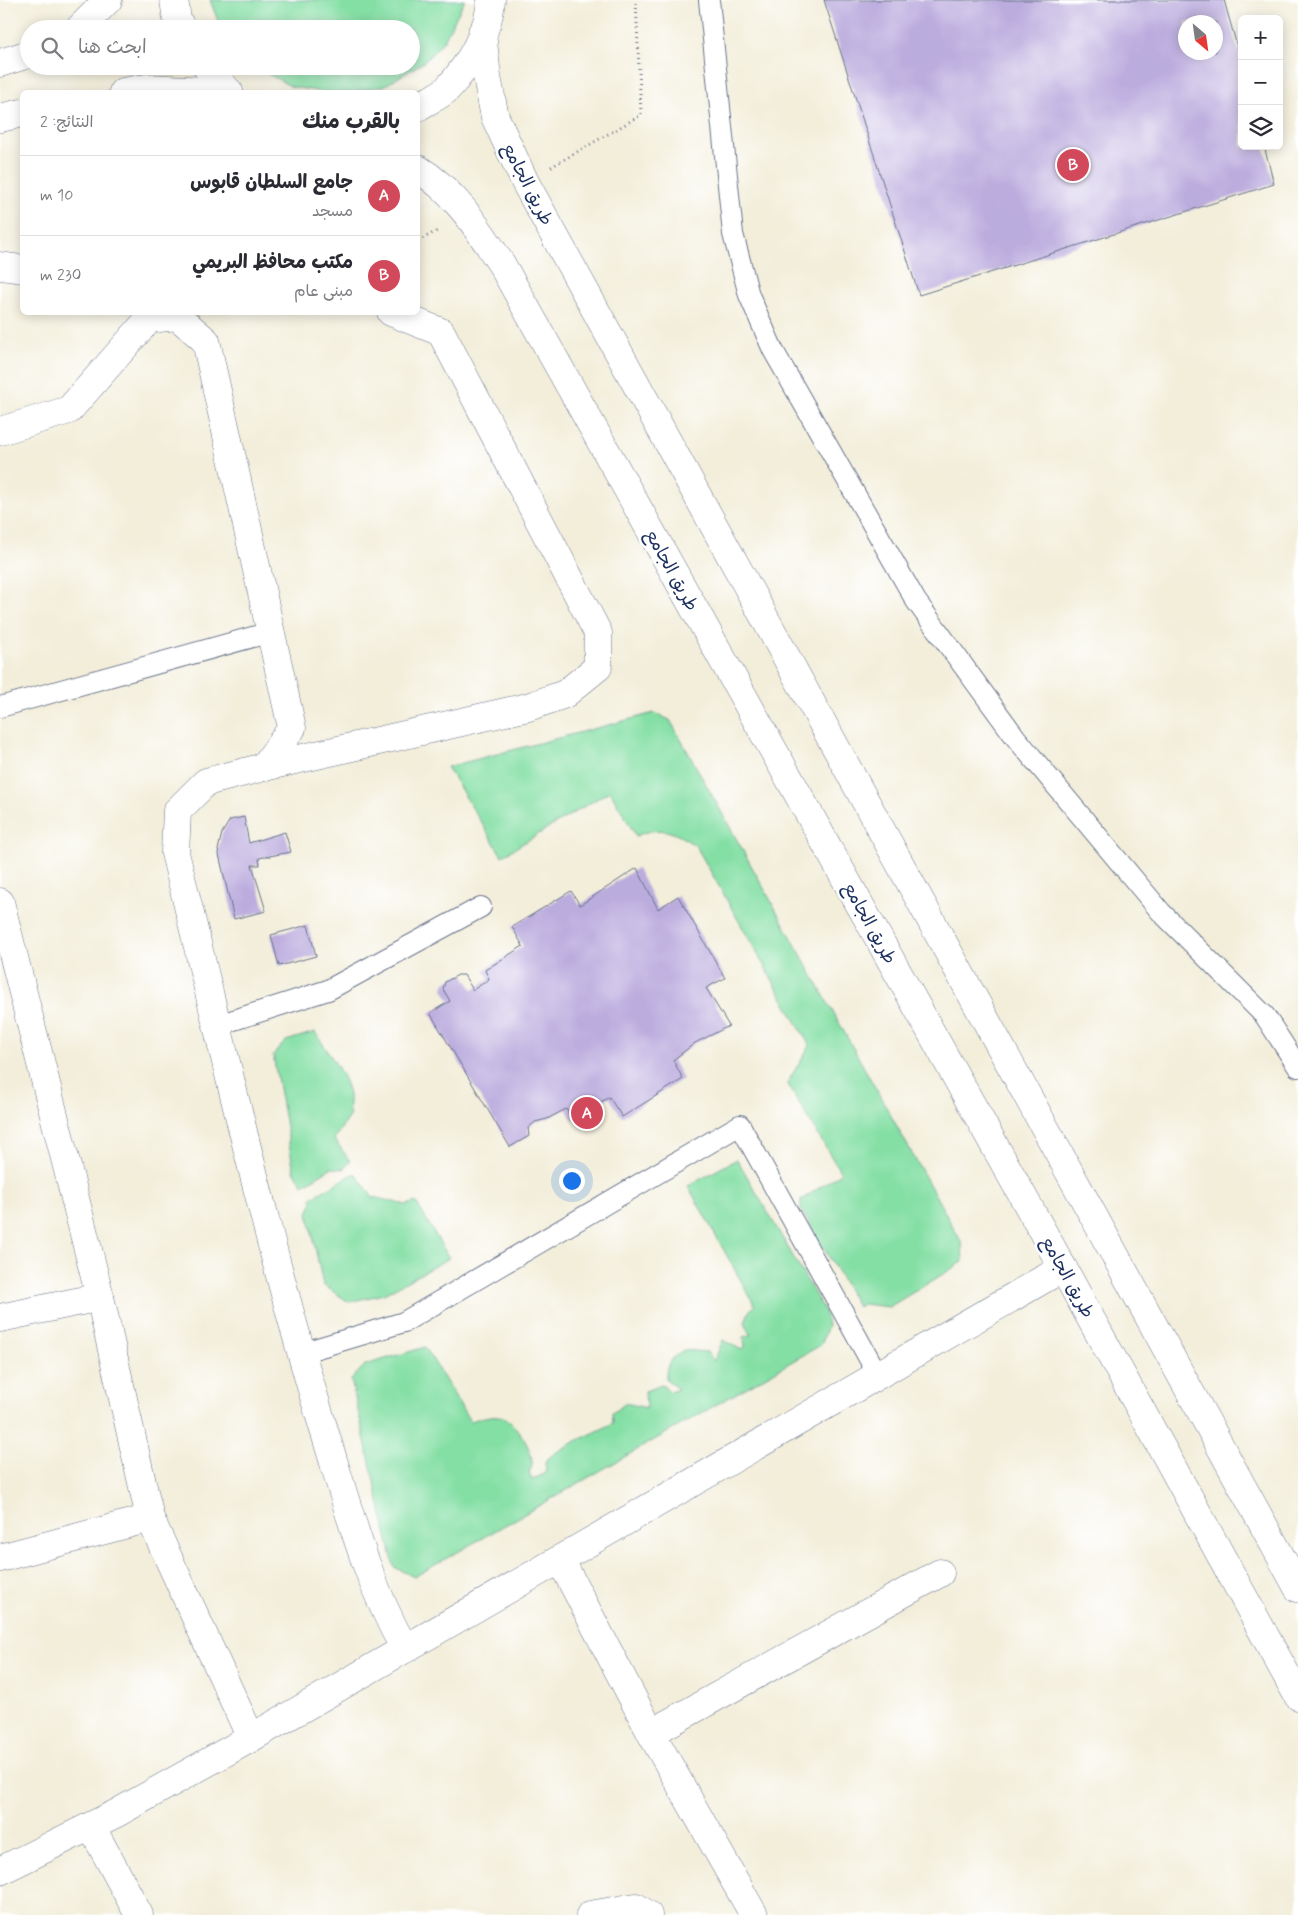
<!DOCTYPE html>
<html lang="ar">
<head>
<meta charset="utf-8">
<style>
  :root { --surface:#fff; --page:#f2f2f3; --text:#2b2b33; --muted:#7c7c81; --line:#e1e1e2; --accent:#d1495b }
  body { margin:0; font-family:Mynerve,"Playpen Sans Arabic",sans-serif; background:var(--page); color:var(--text); direction:rtl }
  .controls { position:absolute; right:15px; top:15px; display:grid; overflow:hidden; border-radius:8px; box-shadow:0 2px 12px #0003 }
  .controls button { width:45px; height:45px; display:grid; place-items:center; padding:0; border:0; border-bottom:1px solid var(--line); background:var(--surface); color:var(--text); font:25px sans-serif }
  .compass { position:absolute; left:1178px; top:15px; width:45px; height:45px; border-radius:50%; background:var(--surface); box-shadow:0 2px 12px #0003; rotate:151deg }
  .you { position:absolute; left:571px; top:1180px; width:18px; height:18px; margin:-12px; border:4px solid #fff; border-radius:50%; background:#1a73e8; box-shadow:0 0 0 8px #1a73e833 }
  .badge { display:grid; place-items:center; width:32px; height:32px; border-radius:50%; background:var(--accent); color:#fff; font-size:16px; font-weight:700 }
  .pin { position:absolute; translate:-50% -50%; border:2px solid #fff; box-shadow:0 1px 5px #0006 }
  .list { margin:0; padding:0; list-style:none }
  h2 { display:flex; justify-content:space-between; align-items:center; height:65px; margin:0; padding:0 20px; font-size:21px }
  h2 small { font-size:16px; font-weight:400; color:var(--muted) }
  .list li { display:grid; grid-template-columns:32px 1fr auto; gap:15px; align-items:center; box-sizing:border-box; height:80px; padding:0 20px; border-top:1px solid var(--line) }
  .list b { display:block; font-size:19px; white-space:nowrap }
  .list p { margin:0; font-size:16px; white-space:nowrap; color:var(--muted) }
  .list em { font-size:16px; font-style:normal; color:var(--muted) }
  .icon { flex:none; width:28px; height:28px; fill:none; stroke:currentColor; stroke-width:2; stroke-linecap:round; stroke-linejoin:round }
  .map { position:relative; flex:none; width:1298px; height:1915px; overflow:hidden; direction:ltr }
  .search { position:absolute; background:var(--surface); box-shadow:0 2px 12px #0003; left:20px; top:20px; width:400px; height:55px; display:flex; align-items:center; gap:12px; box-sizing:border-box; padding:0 18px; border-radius:28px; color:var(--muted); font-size:19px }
  .panel { position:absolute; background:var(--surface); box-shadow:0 2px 12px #0003; left:20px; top:90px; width:400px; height:225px; border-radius:8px; direction:rtl }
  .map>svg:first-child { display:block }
</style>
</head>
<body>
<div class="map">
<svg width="1298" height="1915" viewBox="0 0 1298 1915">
  <rect width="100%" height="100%" fill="#fff"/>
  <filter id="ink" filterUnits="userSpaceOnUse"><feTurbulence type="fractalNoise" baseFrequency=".02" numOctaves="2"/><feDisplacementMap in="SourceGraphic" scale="10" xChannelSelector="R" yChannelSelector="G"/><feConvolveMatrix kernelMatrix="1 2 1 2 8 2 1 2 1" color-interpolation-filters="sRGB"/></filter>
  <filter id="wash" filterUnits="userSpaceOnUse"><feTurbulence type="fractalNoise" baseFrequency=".0096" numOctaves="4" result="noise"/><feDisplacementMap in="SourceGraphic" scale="20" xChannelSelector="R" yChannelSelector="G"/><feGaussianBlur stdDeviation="1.12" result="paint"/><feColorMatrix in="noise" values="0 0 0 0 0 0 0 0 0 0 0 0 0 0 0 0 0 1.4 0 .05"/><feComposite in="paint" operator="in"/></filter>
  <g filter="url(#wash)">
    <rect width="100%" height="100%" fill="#f3eeda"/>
    <g fill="#84dfa4" stroke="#508781">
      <path d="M210,0h255l-22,42 -19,20 -40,24 -34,6h-26l-32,-5 -38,-21h157v-37h-190z"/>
      <path d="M654,713l16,7 292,523 1,19 -74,45 -26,-3 -5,3 -57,-98v-9l40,-27 -54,-90 23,-37 -114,-200c-23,-15 -34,-21 -60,-10l-26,-45 -108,65 -55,-89z"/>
      <path d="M315,1032c10,16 32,45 34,63 1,8 -2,12 1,20l-16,24 16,22 -6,8 -13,-1 -28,17 -9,-14 -21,-116 13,-14z"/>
      <path d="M737,1159l87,151 4,15 -7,20 -407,232 -20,-10 -43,-187 14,-15 60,-18 45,74c9,-2 22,-8 32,-4 13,5 30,30 30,45 1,3 -2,8 -3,11l3,7 14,-7 -1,-12c19,-17 45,-25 68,-38l-1,-10 14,-10 20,5 -1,-17 17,-6 9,7 7,-3 -12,-9c-1,-16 5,-21 17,-30l24,2 7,9 9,-21 19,10 3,-3 -1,-10 7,-2 -6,-13 4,-11 6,-5 -67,-120z"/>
      <path d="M355,1173l18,24 33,8 10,-3 33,56 -65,36 -35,8 -26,-17 -15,-72 5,-12 -2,-3z"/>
    </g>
    <g id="blocks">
      <g fill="#bbacde" fill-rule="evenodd">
        <path d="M824,0h400l18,64v82h22l10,38 -355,111zM1186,22h30v30h-30z"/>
        <path d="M244,817l5,26 36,-11 6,20 -32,6 1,7h-8l14,46 -32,8 -16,-69 4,-17 8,-13z"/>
        <path d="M637,868l21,41 20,-13 47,82 -19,10 23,38 -34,17 -22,17 10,19 -61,38 -13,-20 -36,23 -7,-11 -19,10 -12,3 -7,6 1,8 -19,11 -80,-134 20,-12 -7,-12 2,-7 13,-7h6l9,15 16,-11 -4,-9 38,-24 -11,-19 59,-36 9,14z"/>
        <path d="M308,925l8,31 -37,10 -8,-31z"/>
      </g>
    </g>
  </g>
  <g filter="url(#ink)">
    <use href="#blocks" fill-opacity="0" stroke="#677289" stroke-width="1"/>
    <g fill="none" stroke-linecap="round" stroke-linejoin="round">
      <g stroke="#677289" stroke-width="22">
        <g id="lane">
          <path d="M709,0l24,234 16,61 24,55 143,251 100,137 145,174 104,104 33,51"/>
          <path d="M0,707l271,-75"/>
          <path d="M218,1025l110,-35 153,-83"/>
          <path d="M301,1353l103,-31 336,-197 138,250"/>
        </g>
      </g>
      <g stroke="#677289" stroke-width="29">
        <g id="street">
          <path d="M0,266l22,3"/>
          <path d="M0,431l69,-21 80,-91 28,-3 29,25 86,387 -28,39 -58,15 -29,29 -2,42c48,193 91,387 149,577 23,74 42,151 81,219"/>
          <path d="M264,767l264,-60 37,-13 33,-27v-34l-157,-301 -50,-20"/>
          <path d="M0,902l100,395 50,221 101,220"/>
          <path d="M0,1318l100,-21"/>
          <path d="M0,1558l150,-40"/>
          <path d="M560,1559l91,174 103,182"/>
          <path d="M651,1733l289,-160"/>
          <path d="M91,1826l48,89"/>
          <path d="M590,1915l46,-8 12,8"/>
        </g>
      </g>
      <g stroke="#677289" stroke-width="29">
        <g id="secondary">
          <path d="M482,32l5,45 8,40 30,65 773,1406"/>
          <path d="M418,169c37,22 61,61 84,96l561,1003 235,428"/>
          <path d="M0,1871l117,-58 134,-75 812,-470"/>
        </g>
      </g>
      <g stroke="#677289" stroke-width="29">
        <g id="primary">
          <path d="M174,0l3,19 5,10"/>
          <path d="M79,29l29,-29"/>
          <path d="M0,63l29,-9"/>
          <path d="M206,66l23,26"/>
          <path d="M123,92l23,-4 83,4"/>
          <path d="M418,107c9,-6 22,-11 29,-18 22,-23 42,-58 44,-89"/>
          <path d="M0,118l22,-5"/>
        </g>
      </g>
      <g stroke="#677289" stroke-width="3" stroke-dasharray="1 4" stroke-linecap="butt">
        <path d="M551,167l90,-52 -5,-115"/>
        <path d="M418,241l21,-11"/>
      </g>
      <use href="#lane" stroke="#fff" stroke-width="20"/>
      <use href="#street" stroke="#fff" stroke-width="28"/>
      <use href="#secondary" stroke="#fff" stroke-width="28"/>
      <use href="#primary" stroke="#fff" stroke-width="28"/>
    </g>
  </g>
  <g text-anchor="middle" stroke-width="5" stroke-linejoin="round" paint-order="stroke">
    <g font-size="18" fill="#1b2f5e" stroke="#fff">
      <text transform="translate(528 184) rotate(63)" y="6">طريق الجامع</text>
      <text transform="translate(672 570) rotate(61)" y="6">طريق الجامع</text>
      <text transform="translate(870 923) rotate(61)" y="6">طريق الجامع</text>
      <text transform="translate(1068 1277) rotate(61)" y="6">طريق الجامع</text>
    </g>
  </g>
</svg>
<div class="controls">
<button>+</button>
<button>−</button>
<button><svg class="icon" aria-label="layers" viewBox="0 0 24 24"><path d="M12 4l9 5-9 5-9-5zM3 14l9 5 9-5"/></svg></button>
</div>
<svg class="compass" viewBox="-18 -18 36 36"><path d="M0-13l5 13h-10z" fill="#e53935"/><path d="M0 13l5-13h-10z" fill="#7c7c81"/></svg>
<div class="you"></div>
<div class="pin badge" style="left:587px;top:1113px">A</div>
<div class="pin badge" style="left:1073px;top:165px">B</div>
<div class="search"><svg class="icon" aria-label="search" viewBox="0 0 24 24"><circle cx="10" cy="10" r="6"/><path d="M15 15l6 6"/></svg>ابحث هنا</div>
<section class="panel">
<h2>بالقرب منك<small>النتائج: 2</small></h2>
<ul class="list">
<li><span class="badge">A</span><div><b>جامع السلطان قابوس</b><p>مسجد</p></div><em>10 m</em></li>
<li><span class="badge">B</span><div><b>مكتب محافظ البريمي</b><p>مبنى عام</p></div><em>230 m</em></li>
</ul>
</section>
</div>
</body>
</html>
